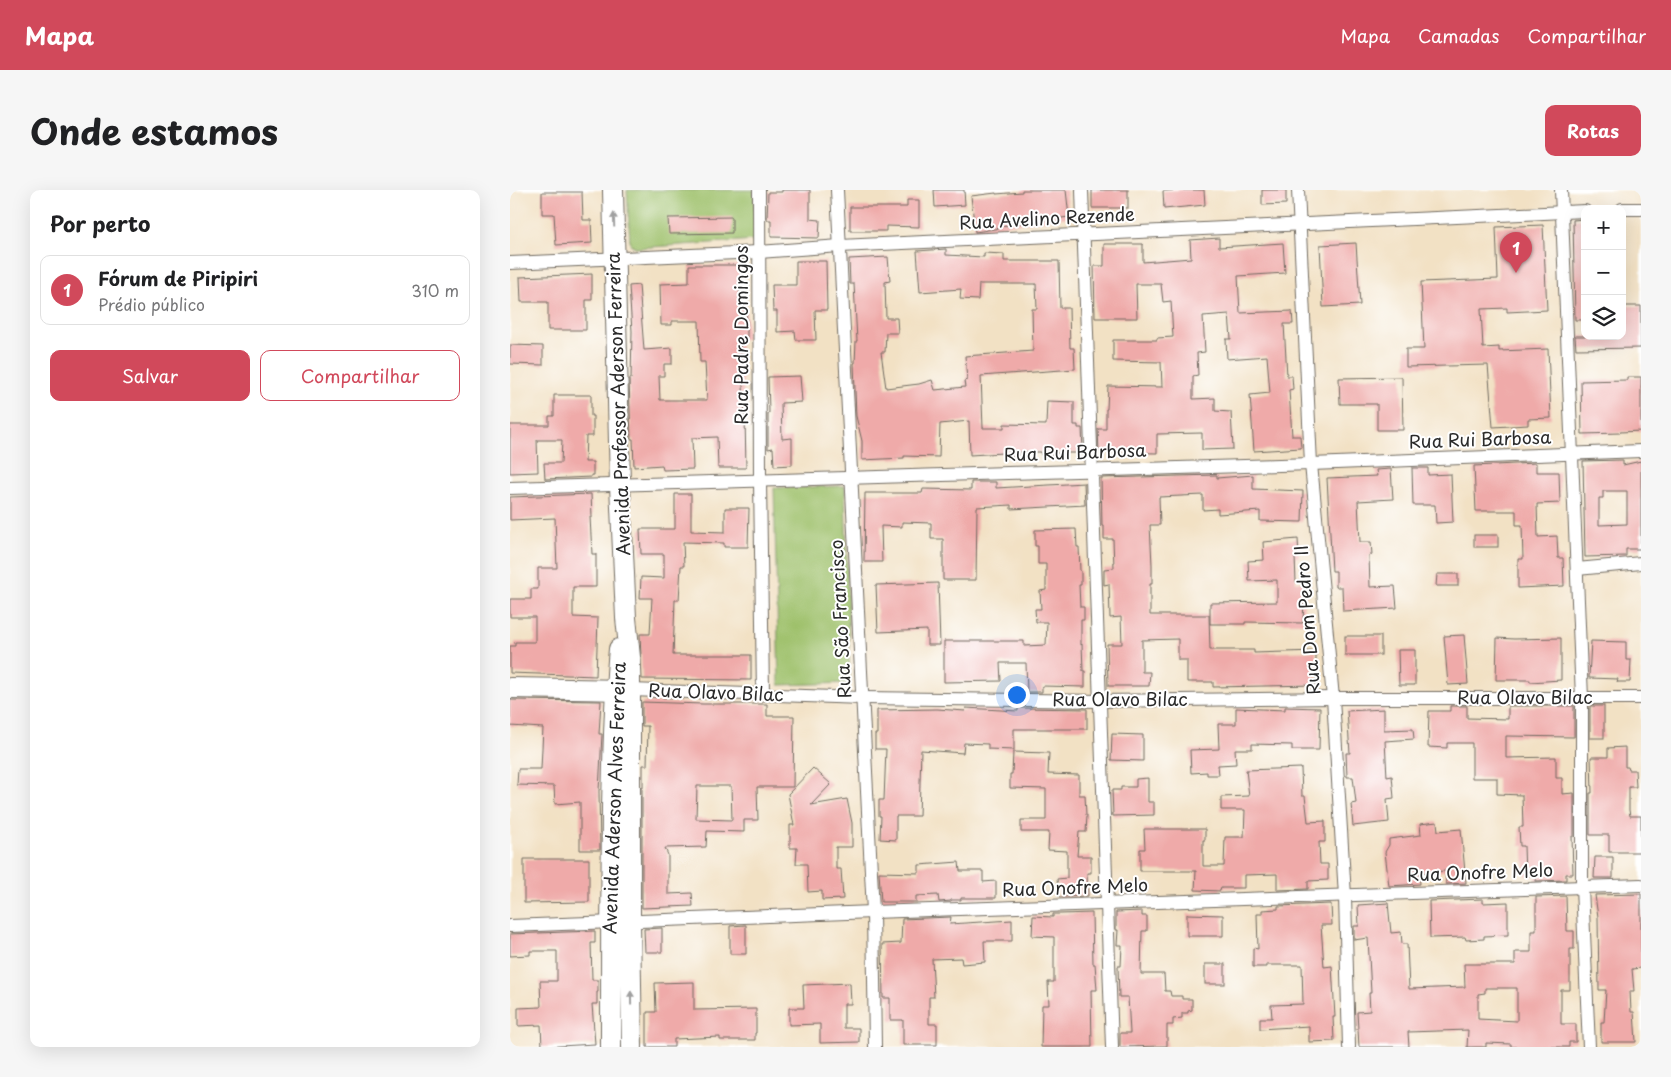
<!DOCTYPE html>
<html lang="pt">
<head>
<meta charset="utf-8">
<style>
  :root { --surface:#fff; --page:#f6f6f6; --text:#202124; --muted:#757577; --line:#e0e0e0; --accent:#d1495b }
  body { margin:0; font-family:"Playpen Sans",sans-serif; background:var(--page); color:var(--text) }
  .controls { position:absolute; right:15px; top:15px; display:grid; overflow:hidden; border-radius:10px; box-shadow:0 5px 20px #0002 }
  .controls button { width:45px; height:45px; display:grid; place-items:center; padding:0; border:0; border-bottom:1px solid var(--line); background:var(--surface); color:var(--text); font:25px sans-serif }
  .you { position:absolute; left:506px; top:504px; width:18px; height:18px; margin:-12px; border:4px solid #fff; border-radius:50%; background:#1a73e8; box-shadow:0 0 0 8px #1a73e833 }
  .badge { display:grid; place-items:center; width:32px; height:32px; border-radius:50%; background:var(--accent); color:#fff; font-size:16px; font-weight:700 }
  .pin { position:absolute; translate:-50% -41px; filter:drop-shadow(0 1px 2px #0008) }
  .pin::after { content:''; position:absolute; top:26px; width:18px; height:15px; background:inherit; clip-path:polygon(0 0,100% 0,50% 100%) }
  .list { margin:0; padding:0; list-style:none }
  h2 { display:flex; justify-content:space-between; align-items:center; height:65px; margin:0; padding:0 20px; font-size:21px }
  h2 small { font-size:16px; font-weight:400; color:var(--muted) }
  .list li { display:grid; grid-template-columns:32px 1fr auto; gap:15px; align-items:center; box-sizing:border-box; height:70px; margin:0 10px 10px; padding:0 10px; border:1px solid var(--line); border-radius:10px }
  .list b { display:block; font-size:19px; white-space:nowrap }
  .list p { margin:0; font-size:16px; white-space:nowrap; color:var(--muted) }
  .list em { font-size:16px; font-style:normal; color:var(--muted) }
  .actions { display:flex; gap:10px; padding:15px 20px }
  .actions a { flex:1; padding:11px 0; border:1px solid var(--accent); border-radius:10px; text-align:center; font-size:18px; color:var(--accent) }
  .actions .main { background:var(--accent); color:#fff }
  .icon { flex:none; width:28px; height:28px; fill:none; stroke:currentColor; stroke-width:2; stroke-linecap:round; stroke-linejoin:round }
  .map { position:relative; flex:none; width:1131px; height:857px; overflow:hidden; border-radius:10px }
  header { display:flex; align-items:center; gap:30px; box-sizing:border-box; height:70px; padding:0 25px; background:var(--accent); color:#fff }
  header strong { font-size:24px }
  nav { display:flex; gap:28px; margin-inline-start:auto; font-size:18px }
  .intro { display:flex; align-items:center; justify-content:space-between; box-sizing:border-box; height:120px; padding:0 30px }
  h1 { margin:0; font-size:35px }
  .button { padding:12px 22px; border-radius:10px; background:var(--accent); color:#fff; font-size:18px; font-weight:700 }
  main { display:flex; gap:30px; padding:0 30px }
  aside { flex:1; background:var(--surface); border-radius:10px; box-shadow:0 5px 20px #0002 }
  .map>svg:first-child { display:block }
</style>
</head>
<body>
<header>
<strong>Mapa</strong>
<nav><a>Mapa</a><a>Camadas</a><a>Compartilhar</a></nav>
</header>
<div class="intro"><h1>Onde estamos</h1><a class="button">Rotas</a></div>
<main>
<aside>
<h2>Por perto<small></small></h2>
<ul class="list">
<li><span class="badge">1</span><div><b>Fórum de Piripiri</b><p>Prédio público</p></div><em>310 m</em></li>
</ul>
<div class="actions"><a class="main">Salvar</a><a>Compartilhar</a></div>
</aside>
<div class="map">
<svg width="1131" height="857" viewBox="0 0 1131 857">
  <rect width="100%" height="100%" fill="#fff"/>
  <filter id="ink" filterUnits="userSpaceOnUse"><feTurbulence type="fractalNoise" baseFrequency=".02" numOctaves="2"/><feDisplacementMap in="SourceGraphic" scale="10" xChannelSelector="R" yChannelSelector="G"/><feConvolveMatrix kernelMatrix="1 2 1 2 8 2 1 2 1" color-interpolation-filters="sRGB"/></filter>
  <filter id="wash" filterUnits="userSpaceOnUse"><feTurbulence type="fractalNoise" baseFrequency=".0096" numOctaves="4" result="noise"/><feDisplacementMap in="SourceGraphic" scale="20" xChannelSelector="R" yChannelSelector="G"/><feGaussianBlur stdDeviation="1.12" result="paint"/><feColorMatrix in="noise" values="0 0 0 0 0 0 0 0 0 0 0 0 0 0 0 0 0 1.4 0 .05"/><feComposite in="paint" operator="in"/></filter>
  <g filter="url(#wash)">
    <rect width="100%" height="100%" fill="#f2e1c4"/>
    <g fill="#9dc069" stroke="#64764a">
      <path d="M117,0h127l1,50 -118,8 -7,-4z"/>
      <path d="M335,296l5,197 -71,2 -5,-197z"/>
    </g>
    <g id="blocks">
      <g fill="#efaaa9" fill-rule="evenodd">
        <path d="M272,0h28v29l10,1 -1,18 -48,-1v-17h-4l1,-28h14z"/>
        <path d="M424,0h30l1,15 -30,2z"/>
        <path d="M512,0h44l3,27 -68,9v2l-26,4 -4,-36 25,-3v1l26,-2z"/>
        <rect x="582" y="0" width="36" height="18"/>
        <path d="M671,0h23l1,15 -41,4 -1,-18z"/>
        <path d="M752,0h24v14l-24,1z"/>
        <path d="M32,2h40l1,28h8l1,23 -36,2 -2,-31h-12z"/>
        <path d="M397,10h12v27l-33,-1v5h-36v-24h57z"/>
        <path d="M222,27v16l-63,1 -1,-16z"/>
        <path d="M1075,29v101h-10l-2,-100z"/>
        <path d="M1033,35l4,85 -40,2v-4l-26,1 2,39 16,-1v4l49,-2 3,69 -23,1v6l-35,2 -5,-62 -82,2v-18h18l-3,-67 77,-3 -2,-52z"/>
        <path d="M709,48v9l64,-4 2,30 -47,3 2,37 52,-2 1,13h-9l3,52h5l1,13 -4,1 3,46h8l1,12 -47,3 -4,-56 20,-2 -3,-37 -40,3 -1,-20h5l-2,-25 -26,2 2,36 -8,1 1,22 -5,1v23l22,-1v13l16,1 2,37 -31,1v-17l-45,1v19l-58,-1 -1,-23h8v-20h1l1,-23 54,1 -1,-25 -48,-1v-21h44v-2l16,-1 -2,-36 -8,1 -2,-18h-25l1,34h-42l-1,-52h10v-22h39v18l48,-4 -1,-18z"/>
        <path d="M846,53l4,62 -37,2 -3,-62z"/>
        <path d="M436,59v6l38,2v-4l20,1v7h55l1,47h9l1,40h4l1,21 -94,7 2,52h21v-4l42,1 1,-24 27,1v23h4v3h4l1,24 -6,-1v2h-23l-1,3 -12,-1v-3h-23v4h-15v-3l-33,2 -1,-34 -29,3 -1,33 -35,-1v2l-42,2v-19l-6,-25 -2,-53h1l1,-22h1l-3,-57h-4l-1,-25 39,-2 2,24 -5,1 1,36h11l1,15h-12l-1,19h-4l5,36 33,-4 13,-4 3,10 30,-3 -1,-6 3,-1 -2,-24 68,-5 -1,-42h5l-1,-25h-57l-1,16 -18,-1 1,-10 -41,3 -3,-41z"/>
        <path d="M286,71h30l1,49h-12l1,30h-20l-1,-9 -18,1v-21h-4l-1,-26h24z"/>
        <path d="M179,75h58v12h-8l1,26h5l2,19v17h-7l5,78 1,51h-28l-1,-31 -25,1 1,31 -30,1 -1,-5 -28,2 -1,-28h-2l-2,-60h2l1,-48 -3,-45 10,-1 5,65 28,-2v16h-8v12h-5l1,24h47l-2,-38h-5l-1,-41h-27v4h-11l-1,-41 29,-1z"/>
        <path d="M82,84v26h-6v30h-38v-28h-27l-1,-25z"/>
        <path d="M1112,116h19v42l-65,1 -1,-13h47z"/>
        <path d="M0,155l33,1v19l-33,-1z"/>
        <path d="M290,186l2,26 -21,1 1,36 10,-1v27l-18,1 -1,-18 -5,1v-36h1l-1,-36z"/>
        <path d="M892,187l1,53h-26v-26h-37l-1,-26z"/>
        <path d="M1117,187h14v54l-21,1v1l-38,1 -1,-53 46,-1z"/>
        <path d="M44,205h37v21h2v20h-7l-1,26h8v13h-2v2l-46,2 -1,-16h17l1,-23h-25l1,32 -28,1v-48h39v-9h5z"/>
        <path d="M1113,270v5l18,-4v88h-15v7l-41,1 -2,-96zM1093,301h24v33l-28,1v-27h4z"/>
        <path d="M1026,273v9h23l1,31 -23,1 1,33 19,-1 1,22h5l1,28 -46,2v-29h5l-1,-34h-6v-14h-40l-2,-45z"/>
        <path d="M902,278h16v7l23,-1 2,48 -17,1 -1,-18h-22z"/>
        <path d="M881,279l2,30 -35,2 2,41h11l1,13h-3l1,32 25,-1 2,22 -54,3 -1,-24h-6v-16h-4l-5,-93 50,-2 -1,-6z"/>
        <path d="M707,285v3l36,-3v14l50,2 -1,31 -42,-1v-10l-42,3v-5l-15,1v-15l-44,2 1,28h-10l2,40v19h-2v31h59l1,35h44v3l62,-2v34l-103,2v-5h-26v-22h-9v-21l-36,1v32h8l-1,14h-41l-1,-42h15l-1,-27 -11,1 -1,-34 -5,1v-16l10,-1 -1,-29h-9v-13h-2l-1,-48z"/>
        <path d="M461,292h25v6l88,-5 1,22 -74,4v-4l-34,2 -1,73h-33v-41h-12v-16l-29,-1v5l-21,-1 1,36h-18l1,-69h57l1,-4 48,1z"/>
        <path d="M81,304l1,23h-2l2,37h4v33h-23v30l25,1 -2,58 -86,-3v-27h5v-4h20v-25h-25v-18h21v-10h7v-21h19l-2,-50 -45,2v-23z"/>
        <path d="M165,304h16v37l34,1v-24h24l-1,39h-24v-4l-41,-1 1,24h-3l-2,34h-4l-2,55h78v25l-109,-1 -2,-45h10l2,-36h-12l1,-21 23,1v-24h-23l-1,-25h35z"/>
        <path d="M566,339l1,18h2l1,24h1v14h-2l1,22h4v13h-3v25l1,-1 1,27h2v16l-43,-1v6h-15l-1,-29h-26l1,18 -57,1v-41h80v5l22,-1 1,-23h-11l-1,-13h6l-1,-18 6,-1v-26h-8v-18h-3v-16z"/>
        <rect x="964" y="345" width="24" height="12"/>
        <path d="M788,349l1,18h-4l1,25h10v16h-2l-1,25 -58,-1v2h-35v-21l67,-1v-22l-28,1 -1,-20 16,-1 -1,-18z"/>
        <path d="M927,384h21v12h-22z"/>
        <path d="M428,393l2,62h-13v-15l-49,2 -2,-47z"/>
        <path d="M954,445l4,49 -20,1 -4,-49z"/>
        <rect x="835" y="446" width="36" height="19"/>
        <path d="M987,448l17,1 47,-1v42l-31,2v-2h-34z"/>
        <path d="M1081,451l35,1v18h5l-1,22h-13l1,-3 -29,-1z"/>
        <path d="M888,460h17v35h-16z"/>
        <path d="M0,510l91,1 -2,33h3l-3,57 1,59h-20v-48l-25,2 -1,-18 -37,-1 1,-16h23l2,-41 -33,-2z"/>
        <path d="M132,512l61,2h64v12h27l-1,71h-36l1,33h-14v12l-37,-1 -1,16 -41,1 3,7v39l24,-1 1,13 -51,2v-120h1v-23h4l1,-39h-6zM187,596h34l1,34 -36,-1z"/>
        <path d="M940,516h17v12l41,1v-13h66v31l-68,-1v22l50,-1v21h6v16l12,-1v43h-2l1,38h-7v6l-30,1v-6l-11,1 -1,-30h-4l-1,-19h4l-1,-32 -25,-1v-16h-25v-35h-25v5l-19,-1 1,-36h21z"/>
        <rect x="1080" y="516" width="14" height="32"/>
        <path d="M775,517l35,1 -1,42h-27v-5l-40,-1v5h-17l1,15 -18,1 1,10h-12v-3l-16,1 -1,-23 29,-1 -1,-25h18v-16l49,2z"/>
        <path d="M456,518l52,3v-3l69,1v20h-73v21l-26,-1v-5l-24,-1 -1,10 -42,-3 -2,66h-23v24l-16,-1 1,-23h-2v-16h5l2,-51h-11v-15h2v-24l60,-1 28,2z"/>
        <path d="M874,519v21l29,-1 1,10 -29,2 2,36 5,-1 2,22 -7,1 2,23 -36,4 -2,-22 5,-1 -3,-26h-6l-1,-24h4l-3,-42z"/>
        <path d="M602,544l31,1v26l-32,-1z"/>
        <path d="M1115,557v20h3l1,3h6l1,17h-7v23l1,6h11v36h-32v-17h-19v-42h2l-1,-36h17v-9z"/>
        <path d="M503,562l36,1 -1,21 31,1v20h6l1,20h1l-1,17h-7l-2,24h14v17h-4l1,23 -29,1 -2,-18 10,-1v-27l-19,-1 1,-18h-28v-12h25v-31l-36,-1v-14h2z"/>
        <path d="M303,578l18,16 -20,21 36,-6 5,24v24h-16v22h5l2,30 -21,1v-9l-14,1 -1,-28h-11l1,-16h-7v-23h4l-6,-31z"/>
        <path d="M791,578l1,28h3l3,26 17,-1v21h-6l1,22h8v16l-20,1v8l-31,1v-16l-33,1v13h-23l-1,3 -25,-1 1,-19h-56v-22h5l-1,-20h61v11h-2v26h21l1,-29h19l1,-27h-24v-13l28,-1 -3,-26z"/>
        <path d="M638,588v24h6v13l-41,1 -1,-26h9v-3h15v-8z"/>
        <path d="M927,632l1,9 23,-2 5,54 -20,1 -1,-13 -26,2 1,11 -31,2 -4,-34 4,-7v-6l32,-4 -1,-11z"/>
        <path d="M1085,667h18v21h-19z"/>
        <path d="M14,669h65v43l-65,1z"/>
        <path d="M449,672l1,9h23v11l13,-1v17h-35v2h-10v1l-12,1 -1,-7 -22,1v6h-35l-2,-30 40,1v-8z"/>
        <path d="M1131,704v74l-9,1 2,22h-4l1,21h3l2,30h-35v-20h3l2,-32h-7l-1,-73 -3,-22z"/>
        <path d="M1056,706l1,35h7v18h-4v41h-9v34h15v18h-7v5h-58v-3l-25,-1v4h-19l1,-17 -60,2 1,15h-50l-2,-35 13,-1 -1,-18h2l-3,-55 -14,2v-14h5l-1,-21 30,-2 3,30 10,-1 1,12h5l2,45 56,-2 -1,-23h51v-12h16v-21h5v-34zM975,798h32v33l-39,-2v-25l7,-1z"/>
        <path d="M973,709v4l25,-1v33l-24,1v3l-18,1 -1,-3 -35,1 -1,-37z"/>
        <path d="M821,714l1,21h-11l3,42 8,-1 3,51h-2l1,24 -25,1v-16l-49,3v-11h12l-1,-13 32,-1 -1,-39h-36v2h-13v-19l5,1 -1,-35h5v-4l16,-1v-3z"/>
        <path d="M632,721v5h5v15h-5l-1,43h23l1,17h5l1,5h11v3h10v11l-4,1v2h-6v5l-9,1v6h-6v21l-47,1v-14h10l-2,-36h-9l-1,-31h3l1,-21h-5l1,-15h-2v-18z"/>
        <path d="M582,723l1,51h2l2,26h-6l1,57h-51l1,-42h7l-1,-23h6v-45l-22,-1 1,-20 20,1v-3h7z"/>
        <path d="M677,724l36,1v21h-36z"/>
        <path d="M441,727l-1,7 62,-4v21h-28l1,21 -23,2 -1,-6 -29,1 2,38h-5v27h8v21h-34v-25h-13v-22h-7l-1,-54 19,-1 1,-24z"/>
        <path d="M236,735v29h-16v-28z"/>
        <path d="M152,738v24h-17l-1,-23z"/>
        <path d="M85,741v12h-4l1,37h6v12h-1v12h-5l3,40 -53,3 -1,-22 -23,1v-18l23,-1 -1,-26h17v-30h-27v4l-20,1v-22z"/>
        <rect x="695" y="774" width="20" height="20"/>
        <path d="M184,792v28l62,-1v24h-1v7h-35v-3l-46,2v8h-27v-35h9l-1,-29z"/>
        <path d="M340,793l1,21h-7v24h15v14l-39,1v-19l-31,1v-17h15l-1,-23z"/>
      </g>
    </g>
  </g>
  <g filter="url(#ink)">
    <use href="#blocks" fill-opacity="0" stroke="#716b61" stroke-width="1"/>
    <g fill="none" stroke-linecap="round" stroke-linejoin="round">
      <g stroke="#716b61" stroke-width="14">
        <g id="minor">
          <path d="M249,0l1,290 3,214"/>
          <path d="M327,0l36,722 2,135"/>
          <path d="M572,0l30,857"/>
          <path d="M788,0l13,274 22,234 12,198 4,151"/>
          <path d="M1051,0l21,508v189l7,160"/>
          <path d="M1112,19h19"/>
          <path d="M0,73l249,-11 81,-6 745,-35"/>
          <path d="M0,298l801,-24 330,-13"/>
          <path d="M1067,379l64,-6"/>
          <path d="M120,500l232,8 239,3 232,-3h308"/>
          <path d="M0,736l363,-14 768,-27"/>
        </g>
      </g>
      <g stroke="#716b61" stroke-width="22">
        <g id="primary">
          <path d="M103,0l7,295 6,133 4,39v265l2,125"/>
          <path d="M0,498l118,2"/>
          <path d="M101,857c0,-80 0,-159 1,-239 1,-53 2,-106 7,-159"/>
        </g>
      </g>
      <use href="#minor" stroke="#fff" stroke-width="12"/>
      <use href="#primary" stroke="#fff" stroke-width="20"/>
    </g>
    <defs><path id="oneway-solid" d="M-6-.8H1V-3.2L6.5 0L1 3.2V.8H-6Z" transform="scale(1.25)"/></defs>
    <g fill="#a0a0a0">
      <use href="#oneway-solid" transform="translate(104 30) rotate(-92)"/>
      <use href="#oneway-solid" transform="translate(121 808) rotate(-91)"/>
    </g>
  </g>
  <g text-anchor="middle" stroke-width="4" stroke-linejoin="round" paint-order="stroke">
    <g font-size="18" fill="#2b2b2b" stroke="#fff">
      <text transform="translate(537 29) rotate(-3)" y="6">Rua Avelino Rezende</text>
      <text transform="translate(232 145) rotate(-90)" y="6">Rua Padre Domingos</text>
      <text transform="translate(109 214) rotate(-92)" y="6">Avenida Professor Aderson Ferreira</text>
      <text transform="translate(970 250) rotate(-2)" y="6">Rua Rui Barbosa</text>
      <text transform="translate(565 263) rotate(-2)" y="6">Rua Rui Barbosa</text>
      <text transform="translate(331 429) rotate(-93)" y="6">Rua São Francisco</text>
      <text transform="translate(798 430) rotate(-95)" y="6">Rua Dom Pedro II</text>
      <text transform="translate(206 503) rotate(2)" y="6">Rua Olavo Bilac</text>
      <text x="1015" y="514">Rua Olavo Bilac</text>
      <text x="610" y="516">Rua Olavo Bilac</text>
      <text transform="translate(105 608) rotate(-88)" y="6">Avenida Aderson Alves Ferreira</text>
      <text transform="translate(970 683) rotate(-2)" y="6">Rua Onofre Melo</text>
      <text transform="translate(565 698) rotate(-2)" y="6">Rua Onofre Melo</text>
    </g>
  </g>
</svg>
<div class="controls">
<button>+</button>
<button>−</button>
<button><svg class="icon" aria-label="layers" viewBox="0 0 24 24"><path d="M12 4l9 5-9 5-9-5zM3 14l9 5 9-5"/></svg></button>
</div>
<div class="you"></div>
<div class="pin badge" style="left:1006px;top:83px">1</div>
</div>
</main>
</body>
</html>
